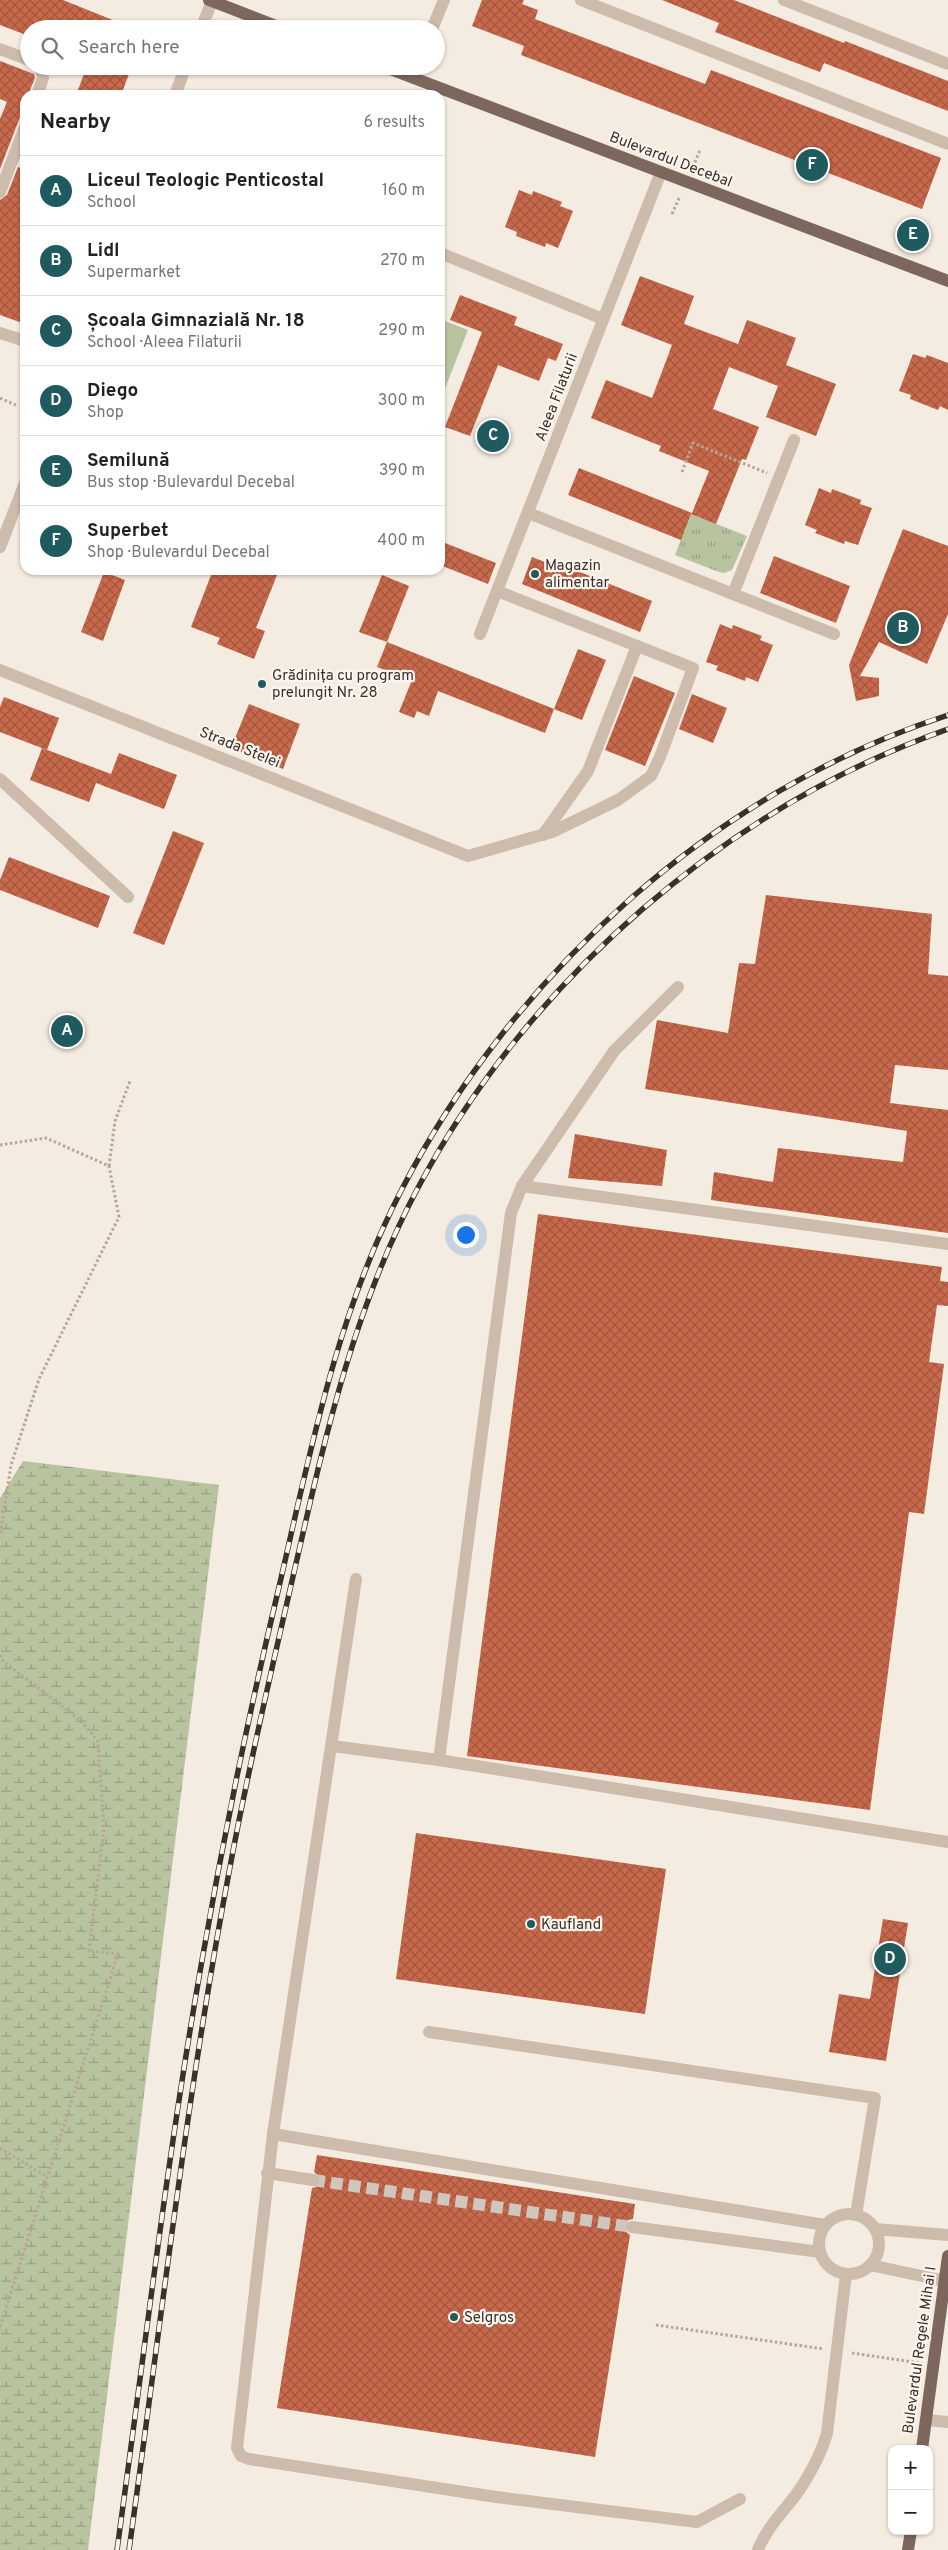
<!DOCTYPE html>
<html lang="en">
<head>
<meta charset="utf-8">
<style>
  :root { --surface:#fff; --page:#f2f2f2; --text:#222; --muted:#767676; --line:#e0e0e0; --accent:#1f5a5e }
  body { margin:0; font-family:Overpass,sans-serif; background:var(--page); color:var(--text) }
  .controls { position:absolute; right:15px; bottom:15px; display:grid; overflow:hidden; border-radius:10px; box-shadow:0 1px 4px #0004 }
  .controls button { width:45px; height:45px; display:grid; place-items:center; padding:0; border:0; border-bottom:1px solid var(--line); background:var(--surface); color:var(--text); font:25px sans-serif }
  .you { position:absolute; left:465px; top:1234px; width:18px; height:18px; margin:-12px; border:4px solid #fff; border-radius:50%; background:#1a73e8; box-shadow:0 0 0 8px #1a73e833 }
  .badge { display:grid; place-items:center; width:32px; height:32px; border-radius:50%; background:var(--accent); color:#fff; font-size:16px; font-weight:700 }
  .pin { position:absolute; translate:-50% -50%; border:2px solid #fff; box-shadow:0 1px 5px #0006 }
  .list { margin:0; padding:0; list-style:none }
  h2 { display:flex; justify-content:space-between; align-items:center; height:65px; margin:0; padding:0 20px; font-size:21px }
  h2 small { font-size:16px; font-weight:400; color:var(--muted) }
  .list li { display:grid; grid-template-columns:32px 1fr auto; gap:15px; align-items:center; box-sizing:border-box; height:70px; padding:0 20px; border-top:1px solid var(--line) }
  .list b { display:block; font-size:19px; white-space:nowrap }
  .list p { margin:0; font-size:16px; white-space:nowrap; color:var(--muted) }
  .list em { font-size:16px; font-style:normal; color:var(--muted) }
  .icon { flex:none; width:28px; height:28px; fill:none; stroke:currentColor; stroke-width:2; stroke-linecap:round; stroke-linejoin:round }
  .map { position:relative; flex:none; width:948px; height:2550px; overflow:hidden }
  .search { position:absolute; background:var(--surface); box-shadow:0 1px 4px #0004; left:20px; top:20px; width:425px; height:55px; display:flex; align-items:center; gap:12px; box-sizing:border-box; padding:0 18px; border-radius:28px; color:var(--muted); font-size:19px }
  .panel { position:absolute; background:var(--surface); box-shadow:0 1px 4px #0004; left:20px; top:90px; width:425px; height:485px; border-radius:15px }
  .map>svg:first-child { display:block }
</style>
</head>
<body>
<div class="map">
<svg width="948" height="2550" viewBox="0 0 948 2550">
  <defs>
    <pattern id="wetland-marsh" width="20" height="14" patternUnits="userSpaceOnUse" patternTransform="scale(1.25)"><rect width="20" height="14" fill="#b8c4a0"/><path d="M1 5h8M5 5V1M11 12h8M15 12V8" fill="none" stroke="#97a083"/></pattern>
    <pattern id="park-tufts" width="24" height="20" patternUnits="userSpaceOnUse" patternTransform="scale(1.25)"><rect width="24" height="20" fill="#b8c4a0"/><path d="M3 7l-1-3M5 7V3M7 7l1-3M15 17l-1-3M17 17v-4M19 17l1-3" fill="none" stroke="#97a083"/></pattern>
    <pattern id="building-cross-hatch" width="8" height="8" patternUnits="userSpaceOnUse" patternTransform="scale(1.25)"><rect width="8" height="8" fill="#c8694b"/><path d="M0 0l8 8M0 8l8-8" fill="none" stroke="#a4573f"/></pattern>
  </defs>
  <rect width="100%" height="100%" fill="#f4ebe1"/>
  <path fill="url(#wetland-marsh)" d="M23,1461l196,24 -131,1065h-88v-1052z"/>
  <path fill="url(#park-tufts)" d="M691,514l56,22 -15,34 -8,3 -5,-1 -44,-17z"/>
  <path fill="#b8c4a0" d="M440,319l28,11 -28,71z"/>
  <g fill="url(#building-cross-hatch)">
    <path d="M0,0h63l72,29h-106v7l-29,-11z"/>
    <path d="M482,0h42l-2,4 16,6 -3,9 170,65 6,-14 230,88 -19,51 -401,-154 3,-9 -52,-20z"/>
    <path d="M662,0h72l110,43 1,-2 103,40v30l-124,-48 -4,9 -105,-40 4,-9z"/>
    <path d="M0,61l34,13 1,4 -7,17h-3v9l-25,65v-50l7,-17 -7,-3z"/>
    <path d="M87,66h22l20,8 -8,21h-45z"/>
    <path d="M18,167l7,3v154l-25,-9v-115l7,-5z"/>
    <path d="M519,190l13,5 1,-4 29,11 -2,4 13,5 -15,37 -12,-5 -1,4 -29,-11 1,-4 -12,-5z"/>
    <path d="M640,276l54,20 -10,28 54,20 9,-24 49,18 -10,27 50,19 -20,52 -50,-19 12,-31 -49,-19 -16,42 46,18 -13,33 -4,-1 -26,65 -25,-10 -10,26 -113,-45 11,-27 113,45 17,-42 -50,-20 2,-5 -70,-28 15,-38 46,18 20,-53 -51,-20z"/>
    <path d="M460,295l57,22 -3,8 49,19 -7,17 -8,-3 -9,23 -41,-16 -28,71 -25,-9 37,-95 -32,-12z"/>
    <path d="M913,354l12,4 2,-3 21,8v47l-8,-4 -2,4 -28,-11 1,-4 -12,-4z"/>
    <path d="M819,488l12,5 1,-4 29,11 -1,4 12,4 -14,37 -13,-4 -1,3 -29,-11 2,-3 -12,-5z"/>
    <path d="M903,529l45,17v68l-21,50 -48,-22 -19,34 19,2v18l-23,5 -7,-36z"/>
    <path d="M440,541l56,22 -8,21 -48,-19z"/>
    <path d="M774,556l76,30 -14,37 -76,-30z"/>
    <path d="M532,557l41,16 2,-3 77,31 -12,31 -118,-48z"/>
    <path d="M213,570h66l-23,58 9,3 -11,28 -37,-15 3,-6 -29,-11z"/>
    <path d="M104,572l21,8 -22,61 -22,-9z"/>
    <path d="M382,575l27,11 -22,56 -28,-10z"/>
    <path d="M720,624l12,5 1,-4 29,11 -2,4 13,5 -15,37 -12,-5 -1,4 -29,-11 2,-4 -12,-4z"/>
    <path d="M387,642l167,67 -9,24 -107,-42 -9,25 -12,-5 -3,7 -15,-6 13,-32 -35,-13z"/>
    <path d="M578,649l28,11 -24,60 -28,-11z"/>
    <path d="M634,676l41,17 -30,73 -40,-16z"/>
    <path d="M692,694l35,14 -14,35 -34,-14z"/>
    <path d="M4,697l55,21 -12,32 -47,-18v-25z"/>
    <path d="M249,704l51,20 -17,45 -52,-21z"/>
    <path d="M42,748l69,26 8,-21 58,22 -13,34 -68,-26 -7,19 -59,-22z"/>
    <path d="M173,831l31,12 -40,102 -31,-12z"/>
    <path d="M9,857l101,39 -12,32 -98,-38v-10z"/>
    <path d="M766,895l166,19 -4,60 20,2v94l-53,-5 -5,38 58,7v123l-237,-33 3,-28 59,10 5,-34 125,14 4,-31 -262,-42 12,-69 71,13 11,-70 16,1z"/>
    <path d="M575,1134l92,16 -5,36 -94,-8z"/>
    <path d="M538,1214l404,53 -2,14 8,1v24l-11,-1 -8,57 15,2 -20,150 -15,-2 -39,298 -403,-54z"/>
    <path d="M416,1833l250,36 -21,145 -249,-35z"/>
    <path d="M883,1919l25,4 -22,138 -57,-9 10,-58 31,5z"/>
    <path d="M317,2155l318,49 -2,15 -5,1 -4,5 1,6 5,4 -35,222 -318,-49 35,-220 4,-1 5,-5 -1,-5 -6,-5z"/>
  </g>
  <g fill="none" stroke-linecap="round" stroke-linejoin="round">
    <path stroke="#cfc6bd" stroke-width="12" stroke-dasharray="12 6" stroke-linecap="butt" d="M313,2180l319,47"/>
    <g stroke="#b9a596" stroke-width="3" stroke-dasharray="2.5 2.5" stroke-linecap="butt">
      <path d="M693,167l7,-17"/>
      <path d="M672,214l8,-18"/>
      <path d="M0,398l16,7"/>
      <path d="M682,472l11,-29 74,30"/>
      <path d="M0,1145l46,-7 63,28 10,51 -80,162 -28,86 -11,70"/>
      <path d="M109,1166l6,-45 15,-40"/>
      <path d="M0,1655l3,6 77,59 18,21 6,88 -15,122 29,3 -118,373"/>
      <path d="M0,2148l47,29"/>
      <path d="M656,2325l168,24"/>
      <path d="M852,2353l68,10"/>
    </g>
    <g stroke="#cdbbac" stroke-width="12">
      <path d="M581,0l367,144"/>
      <path d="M784,0l164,64"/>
      <path d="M201,29l11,-28"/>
      <path d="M432,29l12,-29"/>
      <path d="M0,49l29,11"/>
      <path d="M413,78l5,-12"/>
      <path d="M37,95l6,-17 -3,-12"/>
      <path d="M175,95l11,-29"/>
      <path d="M0,192l25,-65"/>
      <path d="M440,253l163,66"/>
      <path d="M0,333l25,8"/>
      <path d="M528,513l306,121"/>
      <path d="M0,547l25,-64"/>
      <path d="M733,594l61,-154"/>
      <path d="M480,634l181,-462"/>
      <path d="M0,670l468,186 84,-24 66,-32 33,-24 9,-19 33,-89 -196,-77"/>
      <path d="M0,779l128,118"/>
      <path d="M543,835l45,-64 49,-125"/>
      <path d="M522,1186l92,-135 64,-64"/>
      <path d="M332,1746l107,14 509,82"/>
      <path d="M439,1760l72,-547 11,-27 426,58"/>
      <path d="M429,2032l446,66 -19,117"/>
      <path d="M273,2134l83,-555"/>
      <path d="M267,2173l46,7"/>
      <circle cx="849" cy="2244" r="30"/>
      <path d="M632,2227l188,25"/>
      <path d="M875,2229l73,6"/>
      <path d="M870,2265l75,16"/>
      <path d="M926,2420l22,2"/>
      <path d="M740,2499l-43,23 -201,-25 -247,-38 -8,-3 -4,-8 36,-314 552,91"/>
      <path d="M758,2550c10,-26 30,-42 44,-64 10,-16 20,-34 25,-53l19,-159"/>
    </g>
    <g stroke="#7d675c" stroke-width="12">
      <path d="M209,0l75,29"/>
      <path d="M382,66l566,215"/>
      <path d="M922,2449l26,-193"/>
      <path d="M908,2550l3,-19"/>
    </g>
    <g stroke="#3b302b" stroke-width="5.5">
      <g id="rail">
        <path d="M117,2550c27,-195 50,-391 84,-584 22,-127 48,-253 78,-379 32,-138 57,-271 123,-398 111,-215 314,-399 546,-474"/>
        <path d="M129,2550c32,-228 58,-457 101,-683 16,-87 36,-173 56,-260 34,-146 62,-290 134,-423 110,-205 308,-377 528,-455"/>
      </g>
    </g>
    <use href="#rail" stroke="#fbf5ee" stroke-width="4" stroke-dasharray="11" stroke-linecap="butt"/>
  </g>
  <g fill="#1f5a5e" stroke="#fbf5ee" stroke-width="2">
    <circle cx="535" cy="574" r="5"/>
    <circle cx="262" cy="684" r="5"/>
    <circle cx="531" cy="1924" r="5"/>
    <circle cx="454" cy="2317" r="5"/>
  </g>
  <g text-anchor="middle" stroke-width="4.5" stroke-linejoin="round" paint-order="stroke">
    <g font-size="15" fill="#3b302b" stroke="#fbf5ee">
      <text transform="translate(671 159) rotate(21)" y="5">Bulevardul Decebal</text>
      <text transform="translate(556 397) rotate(-69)" y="5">Aleea Filaturii</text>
      <text transform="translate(240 747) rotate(22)" y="5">Strada Stelei</text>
      <text transform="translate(919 2350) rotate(-82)" y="5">Bulevardul Regele Mihai I</text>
    </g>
    <g font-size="15" fill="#3b302b" stroke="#fbf5ee" text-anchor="start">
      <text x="545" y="570">Magazin<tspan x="545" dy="17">alimentar</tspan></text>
      <text x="272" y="680">Grădinița cu program<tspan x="272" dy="17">prelungit Nr. 28</tspan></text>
      <text x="541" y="1929">Kaufland</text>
      <text x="464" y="2322">Selgros</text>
    </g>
  </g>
</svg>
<div class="controls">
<button>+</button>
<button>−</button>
</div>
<div class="you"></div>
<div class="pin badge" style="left:67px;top:1031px">A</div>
<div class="pin badge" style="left:903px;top:628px">B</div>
<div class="pin badge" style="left:493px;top:436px">C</div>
<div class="pin badge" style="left:890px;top:1959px">D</div>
<div class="pin badge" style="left:913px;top:235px">E</div>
<div class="pin badge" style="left:812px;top:165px">F</div>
<div class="search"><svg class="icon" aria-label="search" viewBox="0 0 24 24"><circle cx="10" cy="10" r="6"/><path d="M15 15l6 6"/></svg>Search here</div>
<section class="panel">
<h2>Nearby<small>6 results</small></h2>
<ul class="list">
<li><span class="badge">A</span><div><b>Liceul Teologic Penticostal</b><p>School</p></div><em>160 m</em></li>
<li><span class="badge">B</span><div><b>Lidl</b><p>Supermarket</p></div><em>270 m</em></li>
<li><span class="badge">C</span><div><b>Școala Gimnazială Nr. 18</b><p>School · Aleea Filaturii</p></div><em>290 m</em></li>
<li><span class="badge">D</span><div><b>Diego</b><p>Shop</p></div><em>300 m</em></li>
<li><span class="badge">E</span><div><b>Semilună</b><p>Bus stop · Bulevardul Decebal</p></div><em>390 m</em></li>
<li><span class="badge">F</span><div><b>Superbet</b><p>Shop · Bulevardul Decebal</p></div><em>400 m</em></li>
</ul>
</section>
</div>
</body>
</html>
